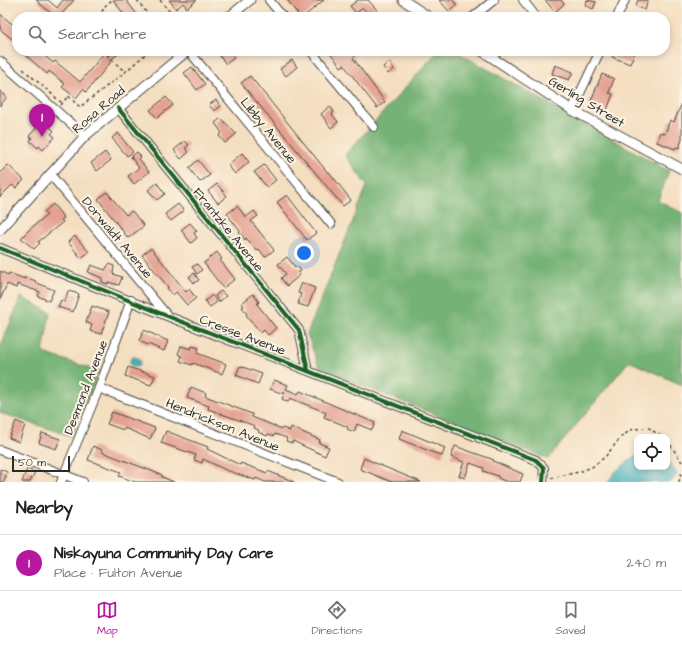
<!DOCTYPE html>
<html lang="en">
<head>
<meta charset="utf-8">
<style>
  :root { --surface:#fff; --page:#f6f6f6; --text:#202124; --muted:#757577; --line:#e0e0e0; --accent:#b5179e }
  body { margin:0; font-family:"Architects Daughter",sans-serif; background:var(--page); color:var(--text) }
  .controls { position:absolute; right:12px; bottom:12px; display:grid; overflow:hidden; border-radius:8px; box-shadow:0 2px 6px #0003 }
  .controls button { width:36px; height:36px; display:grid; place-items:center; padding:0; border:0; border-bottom:1px solid var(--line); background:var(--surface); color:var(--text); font:20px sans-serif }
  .scale { position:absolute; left:12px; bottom:10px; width:58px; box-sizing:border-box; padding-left:4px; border:2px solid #2b2b2b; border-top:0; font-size:11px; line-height:14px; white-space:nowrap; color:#2b2b2b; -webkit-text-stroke:3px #fcf5e5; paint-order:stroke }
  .you { position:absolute; left:304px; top:253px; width:14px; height:14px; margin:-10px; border:3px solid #fff; border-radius:50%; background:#1a73e8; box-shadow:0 0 0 6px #1a73e833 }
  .badge { display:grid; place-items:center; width:26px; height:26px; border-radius:50%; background:var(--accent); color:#fff; font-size:13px; font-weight:700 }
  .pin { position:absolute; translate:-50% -33px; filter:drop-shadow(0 1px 2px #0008) }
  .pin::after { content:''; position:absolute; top:21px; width:14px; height:12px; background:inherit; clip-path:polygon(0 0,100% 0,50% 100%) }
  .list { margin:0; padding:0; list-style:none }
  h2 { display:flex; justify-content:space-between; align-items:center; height:52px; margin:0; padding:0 16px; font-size:17px }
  h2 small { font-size:13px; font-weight:400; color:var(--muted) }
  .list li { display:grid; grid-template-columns:26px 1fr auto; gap:12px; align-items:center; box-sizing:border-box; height:56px; padding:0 16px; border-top:1px solid var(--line) }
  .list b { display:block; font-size:15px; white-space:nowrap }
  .list p { margin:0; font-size:13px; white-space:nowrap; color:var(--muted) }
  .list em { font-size:13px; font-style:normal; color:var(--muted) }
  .icon { flex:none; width:22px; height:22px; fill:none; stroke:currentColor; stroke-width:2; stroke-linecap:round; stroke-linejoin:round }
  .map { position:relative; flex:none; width:682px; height:482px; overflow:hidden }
  .search { position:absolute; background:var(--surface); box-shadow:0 2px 6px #0003; left:12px; right:12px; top:12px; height:44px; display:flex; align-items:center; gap:10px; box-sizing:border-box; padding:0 14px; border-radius:16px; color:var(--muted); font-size:15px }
  .sheet { height:108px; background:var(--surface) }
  nav { display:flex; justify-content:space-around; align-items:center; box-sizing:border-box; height:56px; border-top:1px solid var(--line); background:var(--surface); font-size:11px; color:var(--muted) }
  nav a { display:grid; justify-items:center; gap:2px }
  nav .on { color:var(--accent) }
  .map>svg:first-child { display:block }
</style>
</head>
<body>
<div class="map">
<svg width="682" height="482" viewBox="0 0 682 482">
  <rect width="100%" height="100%" fill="#fcf5e5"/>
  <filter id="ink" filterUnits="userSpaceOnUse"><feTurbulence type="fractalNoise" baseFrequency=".025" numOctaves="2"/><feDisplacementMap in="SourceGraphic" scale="8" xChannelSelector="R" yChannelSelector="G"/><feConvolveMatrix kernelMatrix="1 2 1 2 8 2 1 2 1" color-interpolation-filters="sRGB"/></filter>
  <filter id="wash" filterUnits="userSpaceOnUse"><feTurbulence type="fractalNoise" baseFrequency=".012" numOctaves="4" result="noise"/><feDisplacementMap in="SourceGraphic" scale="16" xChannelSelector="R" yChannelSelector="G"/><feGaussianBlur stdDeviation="0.9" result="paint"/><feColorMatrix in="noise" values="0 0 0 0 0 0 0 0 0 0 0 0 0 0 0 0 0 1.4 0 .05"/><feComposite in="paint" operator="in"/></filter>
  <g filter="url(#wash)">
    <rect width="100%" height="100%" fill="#f4dec0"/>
    <g fill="#74b274" stroke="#506e50">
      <path d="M438,51h17l214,120 -11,29 24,13v172l-53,-24 -81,98 -228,-90 -13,-35 60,-148 -22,-31z"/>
      <path d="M21,297l29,15 -7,41 56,18 -27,65 -72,-23v-65z"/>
    </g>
    <g fill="#40b0bb" stroke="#366e73">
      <circle cx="135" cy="362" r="5"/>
      <path d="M637,455v12h30v-7l10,14 -6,8h-63l8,-11z"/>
    </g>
    <g id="blocks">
      <g fill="#e4a192">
        <path d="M36,0h12l9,8 6,-8h11l-15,17h-4z"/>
        <path d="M113,0h13l13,17h-13z"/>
        <path d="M169,0h28l-10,8 -4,-5 -7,6z"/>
        <path d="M287,0h37l-21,17h-3z"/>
        <path d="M358,0h10l15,17h-13l-7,-9 -7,5 -6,-7z"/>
        <path d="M439,0h14l4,5 -8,6z"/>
        <path d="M545,0h16l3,4 -9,8z"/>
        <path d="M587,0l9,2 -3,7 -8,-4z"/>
        <path d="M638,0h10l-3,10 -9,-4z"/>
        <path d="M0,14l17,14v15l-17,-14z"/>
        <path d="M21,51h18l14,12 2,-2 25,21 26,-31h16l-13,10 2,1 -25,30 -3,-3 -7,9 -14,-11 3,-3 -16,-13 -2,3z"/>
        <path d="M216,51h13l5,7 -8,6z"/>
        <path d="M329,51h23l3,5 -2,2 32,44 -8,6 -33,-43 -3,2z"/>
        <path d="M614,51h14l6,3 -4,10 -18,-7z"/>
        <path d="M292,60l5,7 -11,9 -6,-7z"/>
        <path d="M389,62l5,7 -6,5 -5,-7z"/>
        <path d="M555,65l18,7 -4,8 -17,-6z"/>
        <path d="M192,67l13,17 -8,6 -13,-17z"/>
        <path d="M602,74l12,5 -5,14 4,1 -6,16 -17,-7z"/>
        <path d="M250,76l78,97 1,-1 22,28 -8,6 -102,-123z"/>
        <path d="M0,91l7,6 -7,9z"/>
        <path d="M166,97l7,8 -16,13 -7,-8z"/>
        <path d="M216,100l5,6 -7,5 -5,-6z"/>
        <path d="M682,103v36l-3,9 -3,-1 -1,2 -18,-7 3,-10 5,2 5,-14 4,2z"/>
        <path d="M330,106l4,6 -2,2 6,8 -7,6 -10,-14z"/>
        <path d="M221,118l15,16 -11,9 -6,-7 3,-3 -7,-10z"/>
        <path d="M41,123l3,4 3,-3 7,7 -3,3 4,3 -12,13 -4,-4 -1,2 -8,-7 2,-3 -3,-2z"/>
        <path d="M118,133l15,19 -6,4 -15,-18z"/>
        <path d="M185,141l4,4 -4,3 4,4 -8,7 -7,-9z"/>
        <path d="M105,152l6,8 -14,11 -6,-8z"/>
        <path d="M137,152l4,5 -2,2 10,13 -15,12 -6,-8 11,-8 -8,-11z"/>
        <path d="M242,153l7,9 -14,12 -7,-9z"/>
        <path d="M198,160l12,15 -10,7 -11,-14z"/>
        <path d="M8,165l16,15 -8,8 -4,-3 -12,12v-24z"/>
        <path d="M264,165l12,15 -9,7 -13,-15z"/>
        <path d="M157,183l8,11 -8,6 -9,-10z"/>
        <path d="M217,184l10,12 -9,7 -10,-12z"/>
        <path d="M107,192l19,23 6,-4 12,15 -16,12 -30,-39z"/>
        <path d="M287,195l29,38 -9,7 -30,-38z"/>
        <path d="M53,204l11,14 -3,2 2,2 -25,20 2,1 -6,6 -13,-11 9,-9 17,-14 -3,-3z"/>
        <path d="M178,204l6,7 -13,10 -6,-7z"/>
        <path d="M237,206l9,11 8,-6 4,5 -7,5 23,29 -9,7 -6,-8 -2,2 -11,-13 -1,2 -6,-8 1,-1 -13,-17z"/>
        <path d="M190,223l7,8 -3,2 3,5 -6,5 -10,-13z"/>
        <path d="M75,236l14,16 -8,6 -13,-16z"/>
        <path d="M151,248l35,44 3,-3 7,9 -9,7 -11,-13 -3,3 -6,-7 1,-1 -26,-32z"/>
        <path d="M217,252l5,7 -2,1 15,19 -12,9 -19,-25z"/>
        <path d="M287,257l8,10 2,-1 4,5 -3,2 2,2 -13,11 -6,-8 5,-4 -8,-10z"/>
        <path d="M109,264l5,2 -1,8 9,3 -3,8 -11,-3v2l-6,-2v-4l-14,-6 3,-7 14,5z"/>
        <path d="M197,264l5,6 -5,4 -5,-7z"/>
        <path d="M0,271l8,4 1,-2 16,6v-2l11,4 -1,1 19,8 -5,11 -11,-5 2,-4 -23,-8 -1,4 -9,-4 -7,16z"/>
        <path d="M194,273l5,7 -5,3 -5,-6z"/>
        <path d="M302,283l13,5 -7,19 -10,-3 3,-10 -3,-1z"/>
        <path d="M68,291l11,3 -6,18 -15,-5 3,-7 4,2z"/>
        <path d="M221,291l5,5 -7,6 -4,-6z"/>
        <path d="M253,294l6,8 -2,2 19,24 -8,7 -4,-5 -3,3 -15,-18 1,-1 -5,-7 2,-1 -2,-3z"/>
        <path d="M212,295l5,7 -7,5 -5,-6z"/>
        <path d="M92,306l17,6 -8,22 -11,-3 2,-6 -6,-3z"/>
        <path d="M144,330l24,11 -4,10 -16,-7v1l-9,-4z"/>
        <path d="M181,346l10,3 1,-3 7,2 -2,5 29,11 -4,10 -29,-11 -1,2 -12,-4 2,-5 -4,-2z"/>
        <path d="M240,366l22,8 -4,10 -22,-9z"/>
        <path d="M128,367l27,9 -4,9 -26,-9z"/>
        <path d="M274,380l14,5 -2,4 12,5 2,-3 75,32 -3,7 -15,-6 -3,8 -7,-3 1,-2 -24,-10 2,-4 -6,-3 -30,-12 -2,4 -6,-3 3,-8 -1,3 -14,-5z"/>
        <path d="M191,387l15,6 -1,3 47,18v3l30,12 1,-1 7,3 1,-4 29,13 -1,3 10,4 -4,9 -32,-15 -1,2 -6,-2 1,-3 -12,-4 -1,2 -6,-2 -1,2 -9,-4 1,-2 -5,-2 1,-2 -47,-17 1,-3 -22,-8z"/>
        <path d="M112,412l43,16 -5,11 -25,-11 -1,2 -17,-6z"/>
        <path d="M16,421l9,4 -6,17 -10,-4z"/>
        <path d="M402,430l43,18 -3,8 -43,-17z"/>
        <path d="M166,431l42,16 -1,2 33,16 1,-2 26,10 1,-2 26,11h-29l-9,-4 -1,2 -29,-10 -23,-11 -1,4 -8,-3 2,-5 -35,-12z"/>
        <path d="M42,433l18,6 -4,10 -17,-6z"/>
        <path d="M93,446l9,4v2l60,23v2l12,5h-39l-16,-6 2,-4 -33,-12z"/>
        <path d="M455,446l39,14 -1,1 30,13 -3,8h-13l-9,-4v-2l-15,-5 1,-3 -14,-5 -5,15 -6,-2 5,-14 -13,-5z"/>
        <path d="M364,458l18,8 39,16h-29l-32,-13z"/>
        <path d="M0,469l7,3 -3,10h-4z"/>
        <path d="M27,469l8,3 -5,10h-8z"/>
      </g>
    </g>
  </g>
  <g filter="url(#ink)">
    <use href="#blocks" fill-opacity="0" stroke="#494641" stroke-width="1"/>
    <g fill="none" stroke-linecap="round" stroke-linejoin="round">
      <g stroke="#494641" stroke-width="10">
        <g id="minor">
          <path d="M269,0l14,17"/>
          <path d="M523,0l13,17"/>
          <path d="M473,17l21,-17"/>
          <path d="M617,17l8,-17"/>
          <path d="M189,51l142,173"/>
          <path d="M311,51l63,76"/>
          <path d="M0,61l85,75"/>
          <path d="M118,108l181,222 9,40"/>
          <path d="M572,110l28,-59"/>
          <path d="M50,174l116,140"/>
          <path d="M0,248l167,68 369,144 8,8 -1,14"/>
          <path d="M99,388l239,94"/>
          <path d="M0,450l83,32"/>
          <path d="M61,482l38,-94 32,-88"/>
        </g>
      </g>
      <g stroke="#494641" stroke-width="11">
        <g id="tertiary">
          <path d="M403,0l26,17"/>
          <path d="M229,17l21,-17"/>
          <path d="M482,51l90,59 110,59"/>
          <path d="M0,230l85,-94 102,-85"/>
        </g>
      </g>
      <g stroke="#494641" stroke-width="1.5" stroke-dasharray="3 3" stroke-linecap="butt">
        <path d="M137,0l13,17"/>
        <path d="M160,0l14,17"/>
        <path d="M99,17l6,-11 7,-6"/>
        <path d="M103,51l22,21 24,-21"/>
        <path d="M23,69l39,34"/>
        <path d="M61,105l7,-9 12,11 45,-35"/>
        <path d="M667,440l15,22"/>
        <path d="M551,478l28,-6 13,-5 13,-10 17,-21 11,-7 16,-1 13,9"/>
        <path d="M679,482l3,-12"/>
      </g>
      <use href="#minor" stroke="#fff" stroke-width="8"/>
      <use href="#tertiary" stroke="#fff" stroke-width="9"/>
      <g stroke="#fcf5e5" stroke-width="6">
        <g id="cycleway">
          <path d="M118,108l181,222 9,40"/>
          <path d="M0,248l167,68 369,144 8,8 -1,14"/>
        </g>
      </g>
      <use href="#cycleway" stroke="#1b5e20" stroke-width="4"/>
    </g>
  </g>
  <g text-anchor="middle" stroke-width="4" stroke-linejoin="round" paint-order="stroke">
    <g font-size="13" fill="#2b2b2b" stroke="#fcf5e5">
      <text transform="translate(587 101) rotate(31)" y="5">Gerling Street</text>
      <text transform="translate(98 109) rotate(-41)" y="5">Rosa Road</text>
      <text transform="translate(269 130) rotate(51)" y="5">Libby Avenue</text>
      <text transform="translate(229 229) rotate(51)" y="5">Frantzke Avenue</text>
      <text transform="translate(118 237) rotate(50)" y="5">Dorwaldt Avenue</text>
      <text transform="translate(243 334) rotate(21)" y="5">Cresse Avenue</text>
      <text transform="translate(85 387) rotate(-69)" y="5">Desmond Avenue</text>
      <text transform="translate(223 424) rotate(22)" y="5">Hendrickson Avenue</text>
    </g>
  </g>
</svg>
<div class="controls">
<button><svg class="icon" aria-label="locate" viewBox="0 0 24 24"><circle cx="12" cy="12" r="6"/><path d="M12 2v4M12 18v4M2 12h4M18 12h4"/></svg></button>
</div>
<div class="scale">50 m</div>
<div class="you"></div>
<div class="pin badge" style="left:42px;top:137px">1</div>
<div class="search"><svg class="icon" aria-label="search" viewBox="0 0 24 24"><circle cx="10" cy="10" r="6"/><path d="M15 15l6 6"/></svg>Search here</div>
</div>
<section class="sheet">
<h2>Nearby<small></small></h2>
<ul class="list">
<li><span class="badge">1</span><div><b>Niskayuna Community Day Care</b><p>Place · Fulton Avenue</p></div><em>240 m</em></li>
</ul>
</section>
<nav>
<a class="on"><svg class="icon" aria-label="map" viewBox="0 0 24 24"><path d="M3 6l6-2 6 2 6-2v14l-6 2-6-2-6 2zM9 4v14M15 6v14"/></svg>Map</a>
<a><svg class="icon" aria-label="directions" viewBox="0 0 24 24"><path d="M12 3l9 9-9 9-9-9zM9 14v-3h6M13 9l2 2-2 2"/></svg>Directions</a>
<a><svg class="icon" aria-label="saved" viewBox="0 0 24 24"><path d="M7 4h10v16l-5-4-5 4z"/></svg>Saved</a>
</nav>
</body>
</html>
